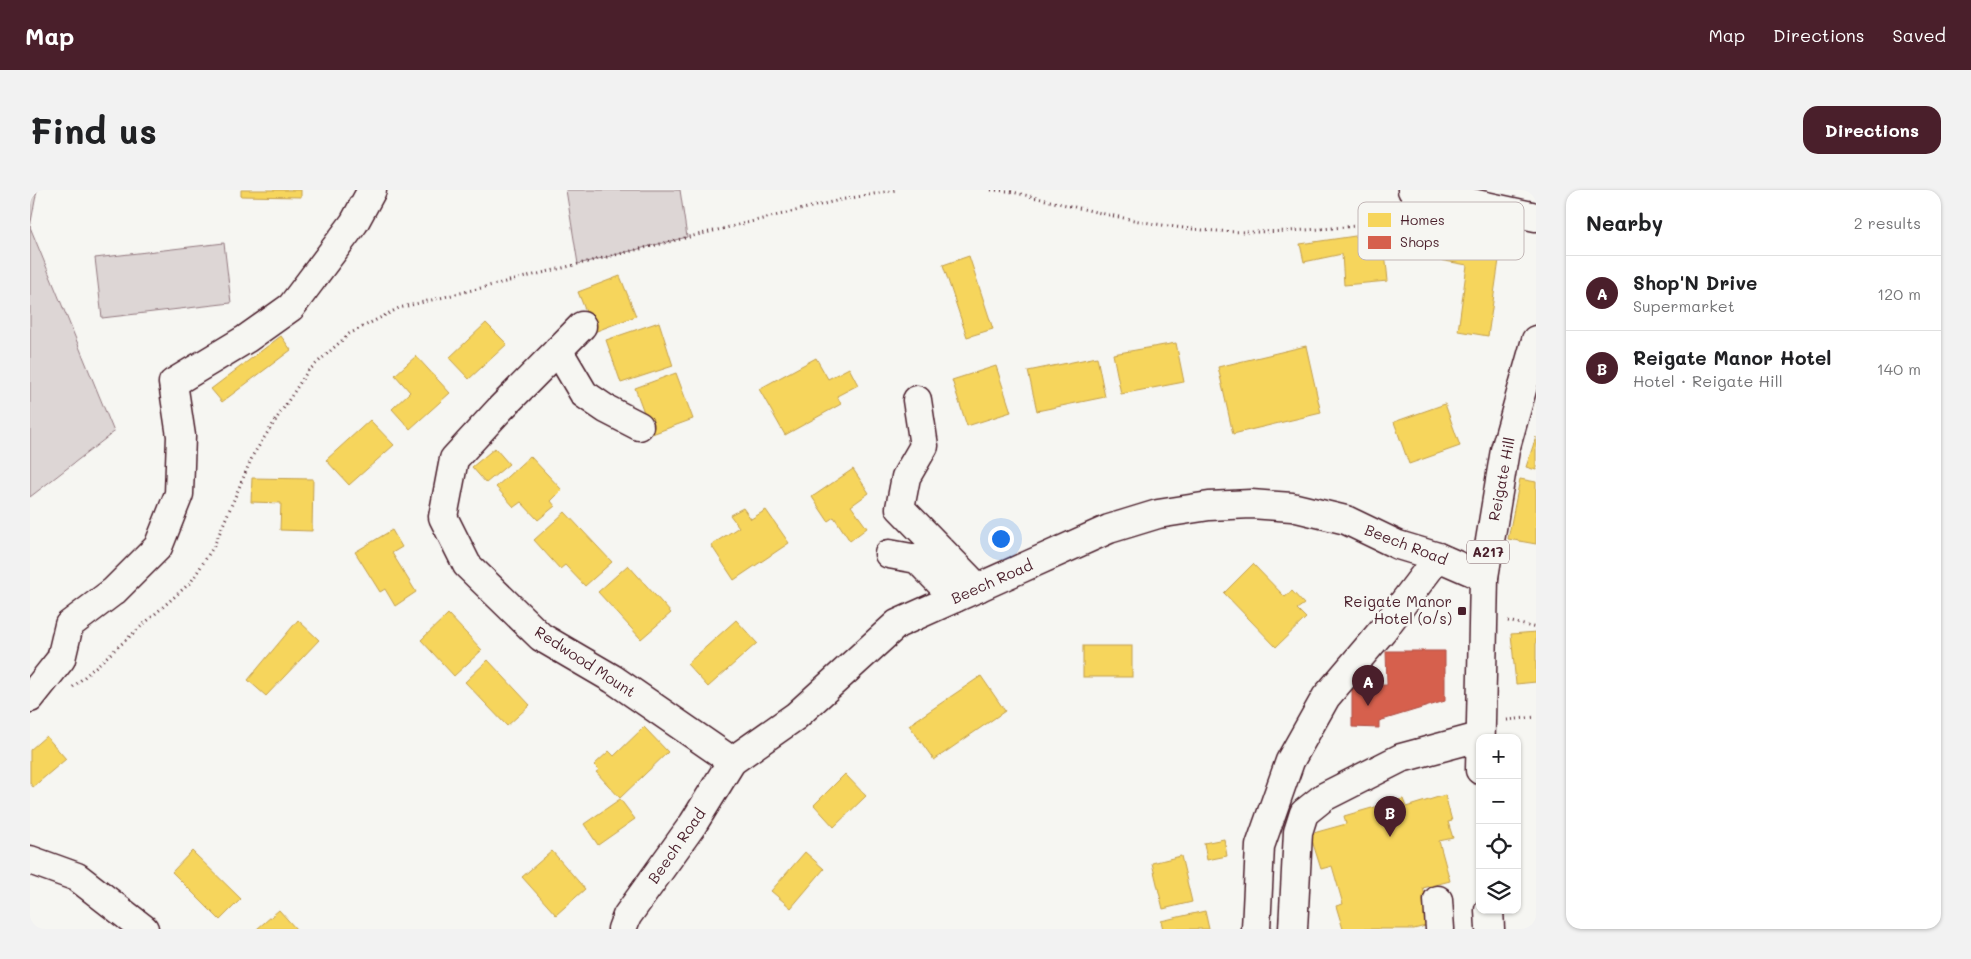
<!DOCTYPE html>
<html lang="en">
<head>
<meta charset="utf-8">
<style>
  :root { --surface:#fff; --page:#f2f2f2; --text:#202124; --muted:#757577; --line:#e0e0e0; --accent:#4a1f2b }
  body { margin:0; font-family:Mali,sans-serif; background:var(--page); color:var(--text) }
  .controls { position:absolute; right:15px; bottom:15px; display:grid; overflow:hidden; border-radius:10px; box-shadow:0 1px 4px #0004 }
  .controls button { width:45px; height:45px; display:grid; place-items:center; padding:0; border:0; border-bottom:1px solid var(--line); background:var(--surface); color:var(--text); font:25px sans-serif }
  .you { position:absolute; left:970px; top:348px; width:18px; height:18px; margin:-12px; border:4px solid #fff; border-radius:50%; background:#1a73e8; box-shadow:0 0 0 8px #1a73e833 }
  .badge { display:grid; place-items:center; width:32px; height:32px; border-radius:50%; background:var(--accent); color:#fff; font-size:16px; font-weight:700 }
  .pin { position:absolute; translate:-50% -41px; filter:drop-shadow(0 1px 2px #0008) }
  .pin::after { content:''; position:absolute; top:26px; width:18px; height:15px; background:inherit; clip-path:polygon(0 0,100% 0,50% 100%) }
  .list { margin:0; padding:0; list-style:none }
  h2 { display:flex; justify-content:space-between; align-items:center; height:65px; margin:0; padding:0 20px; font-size:21px }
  h2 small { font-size:16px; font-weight:400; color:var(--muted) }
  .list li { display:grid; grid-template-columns:32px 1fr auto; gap:15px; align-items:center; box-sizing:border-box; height:75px; padding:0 20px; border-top:1px solid var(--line) }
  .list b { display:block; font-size:19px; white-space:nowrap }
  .list p { margin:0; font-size:16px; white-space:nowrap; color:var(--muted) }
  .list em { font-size:16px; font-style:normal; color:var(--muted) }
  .icon { flex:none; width:28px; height:28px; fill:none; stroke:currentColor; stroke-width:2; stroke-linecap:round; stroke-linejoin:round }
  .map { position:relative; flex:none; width:1506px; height:739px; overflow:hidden; border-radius:15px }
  header { display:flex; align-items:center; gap:30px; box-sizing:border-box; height:70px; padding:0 25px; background:var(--accent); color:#fff }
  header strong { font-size:24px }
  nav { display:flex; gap:28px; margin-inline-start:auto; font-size:18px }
  .intro { display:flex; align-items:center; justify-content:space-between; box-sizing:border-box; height:120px; padding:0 30px }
  h1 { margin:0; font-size:35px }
  .button { padding:12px 22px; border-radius:15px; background:var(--accent); color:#fff; font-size:18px; font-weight:700 }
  main { display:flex; gap:30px; padding:0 30px }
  aside { flex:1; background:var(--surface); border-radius:15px; box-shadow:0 1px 4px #0004 }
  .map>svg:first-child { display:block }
</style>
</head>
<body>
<header>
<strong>Map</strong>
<nav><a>Map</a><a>Directions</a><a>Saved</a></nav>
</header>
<div class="intro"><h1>Find us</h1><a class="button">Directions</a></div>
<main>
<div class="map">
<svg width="1506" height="739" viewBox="0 0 1506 739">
  <rect width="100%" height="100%" fill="#f6f6f2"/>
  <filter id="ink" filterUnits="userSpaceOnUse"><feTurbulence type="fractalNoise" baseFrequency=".02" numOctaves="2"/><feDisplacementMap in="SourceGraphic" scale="10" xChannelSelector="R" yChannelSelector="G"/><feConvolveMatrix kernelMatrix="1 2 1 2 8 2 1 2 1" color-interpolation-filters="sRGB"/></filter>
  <g filter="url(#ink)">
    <g fill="#ddd6d5" stroke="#947a80">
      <path d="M0,0h7l-7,37 84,205 -84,65z"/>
      <path d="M536,0h114l7,47 -109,27z"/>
      <path d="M194,53l7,60 -129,15 -7,-60z"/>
    </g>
    <g fill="#f6d55c" stroke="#c29e4d">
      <path d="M211,0h60v7l-60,-1z"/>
      <path d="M1353,42l5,49 -44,4 -2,-31 -38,8 -4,-18z"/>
      <path d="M1364,43l106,20 -12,83 -30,-5 9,-66 -77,-14z"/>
      <path d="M939,66l24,73 -26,8 -24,-72z"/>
      <path d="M590,86l16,40 -42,16 -16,-40z"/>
      <path d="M629,132l14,44 -52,17 -15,-43z"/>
      <path d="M456,133l21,21 -38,35 -20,-21z"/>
      <path d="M251,146l10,14 -69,52 -11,-13z"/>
      <path d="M1146,153l8,39 -63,12 -8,-40z"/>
      <path d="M1276,156l15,67 -88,21 -15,-67z"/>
      <path d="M386,166l34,37 -40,36 -18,-20 18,-17 -15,-17z"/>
      <path d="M1067,167l8,40 -68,14 -9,-40z"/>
      <path d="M786,168l12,21 21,-11 9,17 -21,11 4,8 -56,31 -26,-46z"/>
      <path d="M966,176l15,46 -44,14 -15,-46z"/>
      <path d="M646,183l17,46 -41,15 -17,-46z"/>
      <path d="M1415,214l15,42 -51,18 -15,-42z"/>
      <path d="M340,230l24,25 -45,40 -23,-25z"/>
      <path d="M1506,247v33l-10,-3z"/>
      <path d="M465,258l14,16 -23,19 -14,-16z"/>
      <path d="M500,266l32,34 -11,11 4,5 -17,14 -17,-18 -7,5 -18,-20z"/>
      <path d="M823,279l16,24 -18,13 16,22 -17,13 -16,-24 -6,4 -16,-24z"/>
      <path d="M222,288l61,1 -1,52 -32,-1 1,-27 -30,-1z"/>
      <path d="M1490,289l16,3v62l-28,-5z"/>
      <path d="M713,318l8,11 15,-9 23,33 -55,37 -23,-35 28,-18 -9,-12z"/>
      <path d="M535,322l47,50 -27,24 -20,-21 -5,4 -26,-29z"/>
      <path d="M362,340l10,17 -10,6 24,39 -21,14 -10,-17 -5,3 -25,-40z"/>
      <path d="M1223,374l32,33 7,-6 12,13 -7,5 9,9 -30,29 -52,-54z"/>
      <path d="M598,375l43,48 -30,26 -43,-47z"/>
      <path d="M418,424l34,36 -28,26 -33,-36z"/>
      <path d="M268,430l21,20 -53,56 -18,-16z"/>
      <path d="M706,430l21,23 -49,44 -21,-23z"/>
      <path d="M1506,442v50l-20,2 -5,-50z"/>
      <rect x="1053" y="456" width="49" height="31"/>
      <path d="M458,470l42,45 -23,21 -42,-44z"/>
      <path d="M951,486l24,35 -71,49 -25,-35z"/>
      <path d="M614,537l24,25 -48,46 -24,-26 3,-2 -5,-5 15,-14 5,5z"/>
      <path d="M16,546l20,23 -33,28 -3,-4v-33z"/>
      <path d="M815,584l21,22 -32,31 -20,-22z"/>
      <path d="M1415,605l7,26 -4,1 5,16 -14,3 11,40 -27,7 10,36 -19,5h-71l-7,-23 7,-2 -11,-38 -11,3 -11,-35 36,-10 -2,-8 59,-17 3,8z"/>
      <path d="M590,609l15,20 -37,26 -14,-21z"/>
      <path d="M1194,649l3,17 -20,4 -3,-17z"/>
      <path d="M162,661l49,48 -21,21 -48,-48z"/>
      <path d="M522,661l33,38 -29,26 -34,-38z"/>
      <path d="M775,662l19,17 -33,39 -20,-17z"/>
      <path d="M1151,666l11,46 -29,7 -11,-46z"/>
      <path d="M249,720l17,19h-39z"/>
      <path d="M1175,721l4,18h-46l-2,-8z"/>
    </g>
    <path fill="#d6604d" stroke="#ac4c43" d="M1356,461h59v50l-66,20v7l-27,-1v-41l35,-1z"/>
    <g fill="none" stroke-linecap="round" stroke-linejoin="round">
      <g stroke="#4a1f2b" stroke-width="31">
        <g id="minor">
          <path d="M1382,0l124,27"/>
          <path d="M552,136l-82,83 -46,50 -11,58 24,48 74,72 72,42 119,82"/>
          <path d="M528,160l26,44 22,15 33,17"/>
          <path d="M887,210l7,46 -18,31 -6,31 78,80"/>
          <path d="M859,364l28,5 38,39"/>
          <path d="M0,508l31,-39 8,-34 45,-34 44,-44 21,-53 2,-58 -8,-53 73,-44 45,-32 63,-84 18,-33"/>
          <path d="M0,670l47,17 67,52"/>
          <path d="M1408,710l2,29"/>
          <path d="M592,739l5,-13 66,-92 39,-63 64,-45 101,-92 212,-95 49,-15 51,-8 42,-2 41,3 54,13 52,25 40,12 46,20"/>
          <path d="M1226,739l4,-83 30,-85 36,-64 56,-66 56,-74"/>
          <path d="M1263,739l5,-97 6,-19 20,-16 77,-39 78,-21"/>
        </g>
      </g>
      <g stroke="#4a1f2b" stroke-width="31">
        <g id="major">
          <path d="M1450,580l4,-193 21,-127 31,-110"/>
          <path d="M1459,720l1,19"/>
        </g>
      </g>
      <g stroke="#4a1f2b" stroke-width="3" stroke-dasharray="1 4" stroke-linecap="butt">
        <path d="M961,0l17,1c69,16 138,36 209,40 69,4 140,-6 209,-11"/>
        <path d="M1478,431l28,7"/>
        <path d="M43,497l118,-105 23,-36 39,-91 54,-83 42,-38 50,-26 441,-108 56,-10"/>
        <path d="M1477,530l29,-3"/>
      </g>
      <use href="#minor" stroke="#f6f6f2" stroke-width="28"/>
      <use href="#major" stroke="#f6f6f2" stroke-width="28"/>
    </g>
  </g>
  <rect fill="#4a1f2b" stroke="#f6f6f2" stroke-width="2" x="1427" y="416" width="10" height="10" rx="2.5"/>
  <g text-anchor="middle" stroke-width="5" stroke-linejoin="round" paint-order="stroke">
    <rect fill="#f6f6f2" stroke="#7e6067" stroke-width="1" x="1437" y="350.5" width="42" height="23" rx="4"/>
    <g font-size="14" font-weight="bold" fill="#4a1f2b">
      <text x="1458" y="367">A217</text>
    </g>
    <g font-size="15" fill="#4a1f2b" stroke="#f6f6f2">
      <text transform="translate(1472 289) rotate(-79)" y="5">Reigate Hill</text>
      <text transform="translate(1376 355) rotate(21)" y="5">Beech Road</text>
      <text transform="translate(962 392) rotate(-24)" y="5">Beech Road</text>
      <text transform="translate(555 472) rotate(33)" y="5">Redwood Mount</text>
      <text transform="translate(647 656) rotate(-55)" y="5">Beech Road</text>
    </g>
    <g font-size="15" fill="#4a1f2b" stroke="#f6f6f2" text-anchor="end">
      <text x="1422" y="417">Reigate Manor<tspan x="1422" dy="17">Hotel (o/s)</tspan></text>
    </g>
  </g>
  <rect x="1328" y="12" width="166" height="58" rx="8" fill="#f6f6f2" stroke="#c2b6b6" stroke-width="1"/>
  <rect x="1338" y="23" width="23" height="14" fill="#f6d55c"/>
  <rect x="1338" y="46" width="23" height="13" fill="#d6604d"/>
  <g font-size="14" fill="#4a1f2b">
    <text x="1370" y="35">Homes</text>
    <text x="1370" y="57">Shops</text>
  </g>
</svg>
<div class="controls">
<button>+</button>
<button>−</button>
<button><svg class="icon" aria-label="locate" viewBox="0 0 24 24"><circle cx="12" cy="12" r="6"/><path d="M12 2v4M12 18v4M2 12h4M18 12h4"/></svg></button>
<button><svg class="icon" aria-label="layers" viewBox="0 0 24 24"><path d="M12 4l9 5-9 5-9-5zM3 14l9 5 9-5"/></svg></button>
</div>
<div class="you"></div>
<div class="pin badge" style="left:1338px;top:516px">A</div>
<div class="pin badge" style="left:1360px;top:647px">B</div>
</div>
<aside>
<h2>Nearby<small>2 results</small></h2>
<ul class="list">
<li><span class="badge">A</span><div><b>Shop'N Drive</b><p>Supermarket</p></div><em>120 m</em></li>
<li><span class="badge">B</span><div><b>Reigate Manor Hotel</b><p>Hotel · Reigate Hill</p></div><em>140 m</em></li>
</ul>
</aside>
</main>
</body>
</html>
